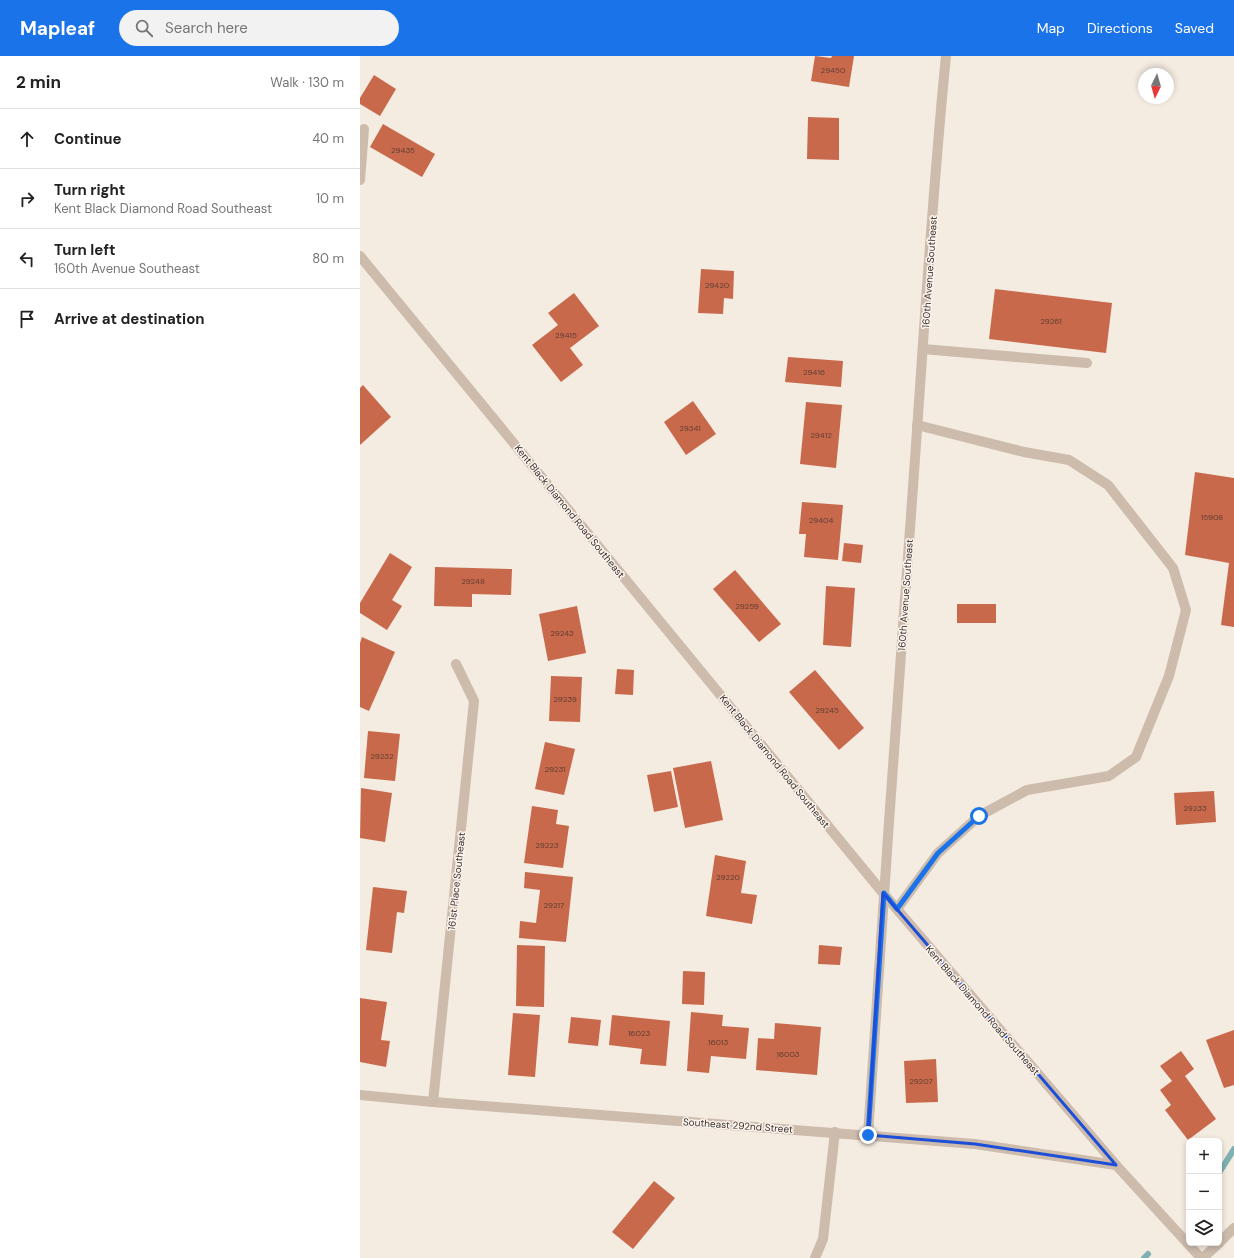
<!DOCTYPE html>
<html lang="en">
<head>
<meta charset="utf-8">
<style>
  :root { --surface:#fff; --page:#f2f2f2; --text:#222; --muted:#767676; --line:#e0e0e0; --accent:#1a73e8 }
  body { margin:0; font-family:"DM Sans",sans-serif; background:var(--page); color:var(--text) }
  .controls { position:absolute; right:12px; bottom:12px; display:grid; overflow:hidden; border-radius:6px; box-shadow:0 2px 6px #0003 }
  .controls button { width:36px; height:36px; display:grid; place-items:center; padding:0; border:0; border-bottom:1px solid var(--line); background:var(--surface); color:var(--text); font:20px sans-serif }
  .compass { position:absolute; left:778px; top:12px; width:36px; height:36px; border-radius:50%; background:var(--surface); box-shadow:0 2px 6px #0003; rotate:185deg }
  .stop { position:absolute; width:12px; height:12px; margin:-9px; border:3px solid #1a73e8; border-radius:50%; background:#fff }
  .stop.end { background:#1a73e8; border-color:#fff; box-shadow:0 1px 4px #0008 }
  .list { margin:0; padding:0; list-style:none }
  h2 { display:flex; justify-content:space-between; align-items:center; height:52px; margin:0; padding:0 16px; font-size:17px }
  h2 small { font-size:13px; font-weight:400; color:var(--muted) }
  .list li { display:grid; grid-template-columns:26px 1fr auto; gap:12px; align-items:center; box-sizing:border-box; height:60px; padding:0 16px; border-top:1px solid var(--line) }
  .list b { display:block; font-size:15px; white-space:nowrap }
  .list p { margin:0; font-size:13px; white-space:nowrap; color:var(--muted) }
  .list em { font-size:13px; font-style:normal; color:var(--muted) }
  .icon { flex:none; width:22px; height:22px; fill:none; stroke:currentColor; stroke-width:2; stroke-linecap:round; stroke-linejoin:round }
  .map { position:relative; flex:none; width:874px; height:1202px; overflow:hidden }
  header { display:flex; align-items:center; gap:24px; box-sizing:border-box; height:56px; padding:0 20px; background:var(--accent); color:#fff }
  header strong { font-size:19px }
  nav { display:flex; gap:22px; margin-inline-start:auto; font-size:14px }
  .search { width:280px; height:36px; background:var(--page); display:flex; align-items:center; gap:10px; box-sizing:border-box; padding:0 14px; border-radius:22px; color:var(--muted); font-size:15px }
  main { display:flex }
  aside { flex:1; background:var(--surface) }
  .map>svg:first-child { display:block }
</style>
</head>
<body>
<header>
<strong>Mapleaf</strong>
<div class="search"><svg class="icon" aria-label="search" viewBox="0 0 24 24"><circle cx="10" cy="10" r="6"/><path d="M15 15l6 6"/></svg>Search here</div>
<nav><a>Map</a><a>Directions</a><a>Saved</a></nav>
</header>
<main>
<aside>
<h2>2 min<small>Walk · 130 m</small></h2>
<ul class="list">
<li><svg class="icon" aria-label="ahead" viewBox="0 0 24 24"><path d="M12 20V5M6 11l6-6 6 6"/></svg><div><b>Continue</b></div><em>40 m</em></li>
<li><svg class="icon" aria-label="right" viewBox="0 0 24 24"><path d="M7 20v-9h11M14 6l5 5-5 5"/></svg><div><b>Turn right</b><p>Kent Black Diamond Road Southeast</p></div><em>10 m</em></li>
<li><svg class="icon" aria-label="left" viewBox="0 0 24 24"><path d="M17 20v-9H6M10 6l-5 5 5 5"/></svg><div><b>Turn left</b><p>160th Avenue Southeast</p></div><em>80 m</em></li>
<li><svg class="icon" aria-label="arrive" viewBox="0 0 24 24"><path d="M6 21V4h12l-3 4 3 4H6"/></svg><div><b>Arrive at destination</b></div></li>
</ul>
</aside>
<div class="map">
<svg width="874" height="1202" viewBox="0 0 874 1202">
  <rect width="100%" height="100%" fill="#f4ebe1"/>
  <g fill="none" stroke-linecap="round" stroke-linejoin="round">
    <g stroke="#7fb0b2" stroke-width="6">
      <path d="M859,1117l15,-24"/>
      <path d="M784,1202l4,-4"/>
    </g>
  </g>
  <g fill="#c8694b">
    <path d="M455,0l16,2 1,-2h22l-5,31 -38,-6z"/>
    <path d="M14,19l22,14 -16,27 -20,-12v-6z"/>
    <path d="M448,61l31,1v42l-32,-1z"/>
    <path d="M23,68l52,30 -13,23 -52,-30z"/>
    <path d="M341,213l33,2 -1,28 -9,-1 -1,16 -25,-1z"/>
    <path d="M635,233l117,14 -6,50 -117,-14z"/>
    <path d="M214,237l25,33 -29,22 13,17 -22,17 -29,-37 26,-20 -10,-12z"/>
    <path d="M428,301l55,4 -2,26 -56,-5z"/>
    <path d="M3,329l28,32 -31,28v-57z"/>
    <path d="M333,345l23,33 -30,21 -22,-33z"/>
    <path d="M446,346l36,3 -6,63 -36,-4z"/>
    <path d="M835,416l39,6v149l-13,-2 8,-62 -44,-8z"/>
    <path d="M442,446l41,3 -5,55 -34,-3 2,-23h-7z"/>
    <path d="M484,487l19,2 -2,18 -19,-2z"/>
    <path d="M30,497l22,14 -20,33 10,6 -15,24 -27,-17v-10z"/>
    <path d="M75,511l77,2 -1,26 -39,-1v13l-38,-1z"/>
    <path d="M375,514l46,54 -22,18 -46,-53z"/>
    <path d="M466,530l29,2 -4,59 -28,-2z"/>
    <rect x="597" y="548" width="39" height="19"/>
    <path d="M217,550l9,47 -38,8 -9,-47z"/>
    <path d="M2,581l33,15 -26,59 -9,-4v-64z"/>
    <path d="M257,613l17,1 -1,25 -18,-1z"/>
    <path d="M455,614l49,58 -25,22 -50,-58z"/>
    <path d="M191,620l31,1 -2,45 -31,-1z"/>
    <path d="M8,675l32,3 -5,47 -31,-3z"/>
    <path d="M185,686l30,7 -11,46 -29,-6z"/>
    <path d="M351,705l12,59 -38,8 -12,-60z"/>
    <path d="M311,715l7,36 -24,5 -7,-37z"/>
    <path d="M1,732l31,5 -7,49 -25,-4z"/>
    <path d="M854,735l2,31 -40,3 -2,-32z"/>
    <path d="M172,750l26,4 -2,14 13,2 -6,42 -39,-5z"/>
    <path d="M355,799l31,6 -5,32 16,2 -5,29 -46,-8z"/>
    <path d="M165,816l48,5 -7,65 -47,-4 1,-17 16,2 4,-33 -16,-2z"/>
    <path d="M13,831l34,4 -3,22 -7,-1 -5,41 -26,-3z"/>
    <path d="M157,889l28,1 -1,61 -28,-1z"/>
    <path d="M459,889l23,2 -2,18 -22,-1z"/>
    <path d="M323,915l22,1 -1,33 -22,-1z"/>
    <path d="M0,942l27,4 -6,38 9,1 -4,26 -26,-5z"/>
    <path d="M331,956l32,3 -1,11 27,2 -3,31 -35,-3 -2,17 -22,-2z"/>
    <path d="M153,957l27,2 -5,62 -27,-2z"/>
    <path d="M252,959l58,6 -4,45 -26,-2 2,-15 -33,-4z"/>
    <path d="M211,961l30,3 -3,26 -30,-3z"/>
    <path d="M415,967l46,4 -4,48 -61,-5 2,-32 16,1z"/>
    <path d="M874,974v55l-10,3 -18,-48z"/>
    <path d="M821,995l13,18 -9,7 31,43 -28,21 -23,-30 6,-5 -11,-15 12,-9 -12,-15z"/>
    <path d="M576,1003l2,43 -32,1 -2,-42z"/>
    <path d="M294,1125l21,17 -42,51 -21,-17z"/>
  </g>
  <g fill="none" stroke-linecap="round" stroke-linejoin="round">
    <g stroke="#cdbbac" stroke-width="10">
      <path d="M0,124l4,-51"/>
      <path d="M0,200l523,637 233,272 85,93"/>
      <path d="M563,293l164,14"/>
      <path d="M537,853l41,-56 41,-37 48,-26 82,-14 27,-19 33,-81 17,-66 -13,-42 -65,-83 -39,-25 -45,-8 -107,-27"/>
      <path d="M0,1039l73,7 542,42 141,21"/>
      <path d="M73,1046l41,-401 -18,-37"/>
      <path d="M508,1079c14,-221 30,-441 46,-662 10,-139 18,-278 32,-417"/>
      <path d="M859,1187l15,-15"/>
      <path d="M455,1202l8,-19 12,-107"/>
      <path d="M843,1202l16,-15"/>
    </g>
  </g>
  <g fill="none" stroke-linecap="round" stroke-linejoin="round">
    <path stroke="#1a73e8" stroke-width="5" d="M508,1079l16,-242 13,16 41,-56 41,-37"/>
  </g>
  <path fill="none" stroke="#1d4ed8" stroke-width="3" stroke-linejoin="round" d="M523,837l233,272 -141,-21 -107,-9z"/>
  <g text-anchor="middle" stroke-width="3" stroke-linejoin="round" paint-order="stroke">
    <g font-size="8" fill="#5e3e33">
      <text x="473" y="17">29450</text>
      <text x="43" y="97">29435</text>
      <text x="357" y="232">29420</text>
      <text x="691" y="268">29261</text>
      <text x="206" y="282">29415</text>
      <text x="454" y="319">29416</text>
      <text x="330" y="375">29341</text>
      <text x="461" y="382">29412</text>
      <text x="852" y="464">15908</text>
      <text x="461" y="467">29404</text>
      <text x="113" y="528">29248</text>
      <text x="387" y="553">29259</text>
      <text x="202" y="580">29243</text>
      <text x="205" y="646">29239</text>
      <text x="467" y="657">29245</text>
      <text x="22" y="703">29232</text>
      <text x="195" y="716">29231</text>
      <text x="835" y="755">29233</text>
      <text x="187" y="792">29223</text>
      <text x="368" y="824">29220</text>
      <text x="194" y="852">29217</text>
      <text x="279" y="980">16023</text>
      <text x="358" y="989">16013</text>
      <text x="428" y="1001">16003</text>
      <text x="561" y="1028">29207</text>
    </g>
    <g font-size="10" fill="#3b302b" stroke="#fbf5ee">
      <text transform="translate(569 216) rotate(-86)" y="4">160th Avenue Southeast</text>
      <text transform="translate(210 455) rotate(51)" y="4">Kent Black Diamond Road Southeast</text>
      <text transform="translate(545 539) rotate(-86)" y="4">160th Avenue Southeast</text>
      <text transform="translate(415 705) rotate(51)" y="4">Kent Black Diamond Road Southeast</text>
      <text transform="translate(96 825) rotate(-84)" y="4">161st Place Southeast</text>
      <text transform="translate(623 954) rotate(49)" y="4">Kent Black Diamond Road Southeast</text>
      <text transform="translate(378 1069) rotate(4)" y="4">Southeast 292nd Street</text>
    </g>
  </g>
</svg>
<div class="controls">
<button>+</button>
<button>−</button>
<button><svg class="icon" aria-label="layers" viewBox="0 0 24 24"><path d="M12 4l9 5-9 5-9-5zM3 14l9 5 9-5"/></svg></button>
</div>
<svg class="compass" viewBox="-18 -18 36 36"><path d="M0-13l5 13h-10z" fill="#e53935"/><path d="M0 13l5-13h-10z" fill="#767676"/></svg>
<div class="stop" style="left:619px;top:760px"></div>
<div class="stop end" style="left:508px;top:1079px"></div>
</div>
</main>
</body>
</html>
